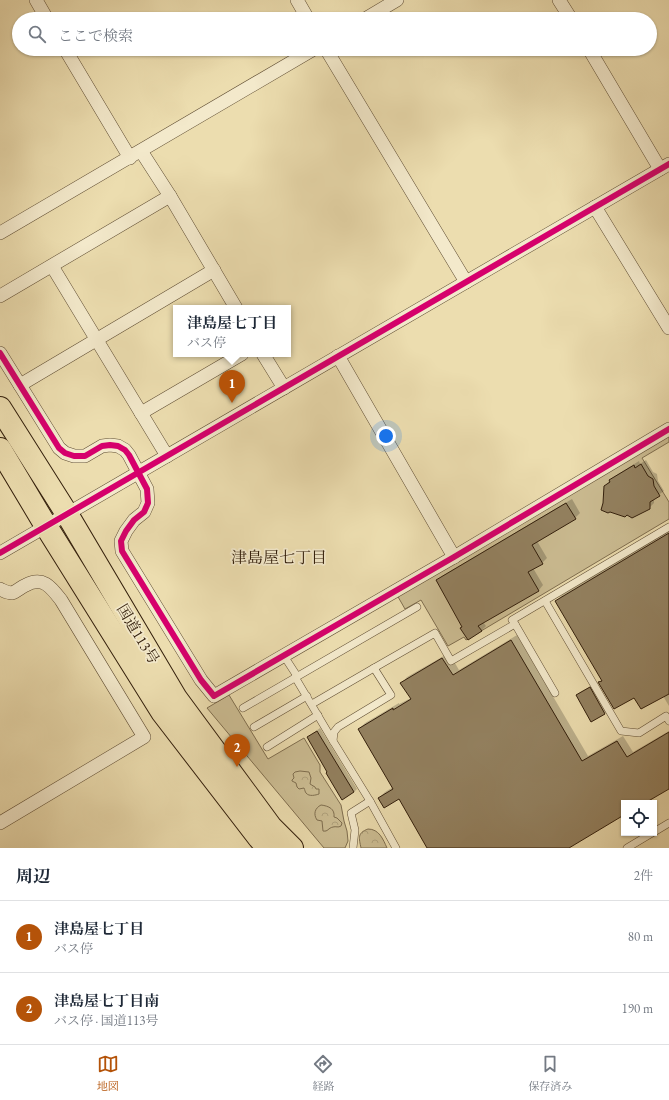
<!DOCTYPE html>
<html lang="ja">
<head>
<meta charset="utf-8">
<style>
  :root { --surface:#fff; --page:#f2f2f3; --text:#1f2937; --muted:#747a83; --line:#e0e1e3; --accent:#b45309 }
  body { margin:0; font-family:"EB Garamond","Noto Serif JP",serif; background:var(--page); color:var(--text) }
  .controls { position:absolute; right:12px; bottom:12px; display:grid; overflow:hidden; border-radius:0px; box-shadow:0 1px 3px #0004 }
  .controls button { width:36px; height:36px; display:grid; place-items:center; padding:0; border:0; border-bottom:1px solid var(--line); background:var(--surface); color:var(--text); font:20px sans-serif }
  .you { position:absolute; left:386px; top:436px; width:14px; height:14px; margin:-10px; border:3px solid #fff; border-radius:50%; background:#1a73e8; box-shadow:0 0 0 6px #1a73e833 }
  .badge { display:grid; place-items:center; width:26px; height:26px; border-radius:50%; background:var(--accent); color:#fff; font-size:13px; font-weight:700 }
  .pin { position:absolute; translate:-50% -33px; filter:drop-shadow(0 1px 2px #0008) }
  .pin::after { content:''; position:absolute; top:21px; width:14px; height:12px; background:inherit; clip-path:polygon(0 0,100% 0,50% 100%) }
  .popup { position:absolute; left:173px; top:305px; width:118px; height:52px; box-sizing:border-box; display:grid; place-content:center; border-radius:0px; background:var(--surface); filter:drop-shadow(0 1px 3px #0005); font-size:13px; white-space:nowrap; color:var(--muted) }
  .popup b { font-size:15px; color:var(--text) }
  .popup::after { content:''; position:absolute; left:50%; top:100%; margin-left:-8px; border:8px solid transparent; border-top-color:var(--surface) }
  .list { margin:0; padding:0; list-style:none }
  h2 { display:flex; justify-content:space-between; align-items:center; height:52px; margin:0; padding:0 16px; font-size:17px }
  h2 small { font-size:13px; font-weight:400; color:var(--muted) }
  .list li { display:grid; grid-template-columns:26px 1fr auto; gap:12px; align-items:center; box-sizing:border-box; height:72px; padding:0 16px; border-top:1px solid var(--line) }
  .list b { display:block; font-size:15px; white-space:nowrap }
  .list p { margin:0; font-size:13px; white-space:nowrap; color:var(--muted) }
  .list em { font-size:13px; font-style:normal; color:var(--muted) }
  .icon { flex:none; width:22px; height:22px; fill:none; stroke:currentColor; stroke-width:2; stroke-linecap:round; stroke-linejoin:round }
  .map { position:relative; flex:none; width:669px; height:848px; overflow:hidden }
  .search { position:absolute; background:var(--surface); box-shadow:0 1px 3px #0004; left:12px; right:12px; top:12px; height:44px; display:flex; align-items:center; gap:10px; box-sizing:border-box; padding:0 14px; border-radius:22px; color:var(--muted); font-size:15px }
  .sheet { height:196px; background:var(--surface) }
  nav { display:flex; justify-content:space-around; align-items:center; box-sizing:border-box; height:56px; border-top:1px solid var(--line); background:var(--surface); font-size:11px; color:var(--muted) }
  nav a { display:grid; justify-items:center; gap:2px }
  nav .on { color:var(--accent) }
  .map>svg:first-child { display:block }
</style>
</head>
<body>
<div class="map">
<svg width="669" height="848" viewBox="0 0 669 848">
  <defs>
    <pattern id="forest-crowns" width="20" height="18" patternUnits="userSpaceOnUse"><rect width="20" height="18" fill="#ccbd93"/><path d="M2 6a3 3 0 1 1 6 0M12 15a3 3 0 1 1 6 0" fill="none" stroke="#b0a27d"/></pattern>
  </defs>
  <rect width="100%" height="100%" fill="#ecddaf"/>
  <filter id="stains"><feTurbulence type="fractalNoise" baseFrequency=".005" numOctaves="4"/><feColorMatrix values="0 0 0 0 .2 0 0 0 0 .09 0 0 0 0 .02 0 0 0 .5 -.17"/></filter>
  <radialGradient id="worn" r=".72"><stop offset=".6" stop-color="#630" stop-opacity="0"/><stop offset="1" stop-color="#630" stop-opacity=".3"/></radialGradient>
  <g fill="#ccbd93" stroke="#7f6e4f">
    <path d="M669,434v8l-27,16 27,44v17l-203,121 -2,-3 -16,9 -27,-46 -16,9 -8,-14z"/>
    <path d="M229,695l39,64 36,-21 16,27v7l21,33 3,16 3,10 1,10 -3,7h-21l-117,-140z"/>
  </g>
  <g fill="url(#forest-crowns)" stroke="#7f6e4f">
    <path d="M300,771l9,1 2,6 -1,6 5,3 1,2h3v5c-3,1 -10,3 -13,-1 -1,-1 -1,-3 -2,-5l-5,1 -2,-2 -1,-4 -4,-2v-1l2,-2 -1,-4 2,-2z"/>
    <path d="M321,805c8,1 14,4 13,12l3,1 5,5 -1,3c-3,2 -5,0 -8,1 -5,1 -5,5 -10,4l-1,-10 -5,-1c-4,-6 -2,-12 4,-15z"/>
    <path d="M368,829c11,0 15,10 19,19h-26c-2,-10 -4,-15 7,-19z"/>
  </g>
  <g fill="#0003">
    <path d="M646,460l7,12 4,2 1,7 6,10 -10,7v5l-5,5 -22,6 -23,-11 1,-17 5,-6 5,-4 24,-15 1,3z"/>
    <path d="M572,499l8,14 -5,5 -38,23 10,17 -5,5 -9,5 10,17 -4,5 -56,32 3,4 -5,5 -18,-5 -26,-45 5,-5z"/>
    <path d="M669,531v175l-6,-10h-28l-35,-13 3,-3 -47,-79 6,-6z"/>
    <path d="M517,635l71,121 35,-20 10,16 36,-21v57l-26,15h-19v12l-56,33h-141l1,-1 -29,-49h-20l6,-6 8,-5 -34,-58 6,-6 34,-20v1l12,-6 -9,-15 5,-6 42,-24 10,17z"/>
    <path d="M593,685l15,25 -3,3 -14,8 -14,-26 3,-3z"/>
    <path d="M320,728l37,61 -3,3 -26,-20 -20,-35z"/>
  </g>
  <g fill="#938160" stroke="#321e0b">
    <path d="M641,464l7,12 5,3 1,7 6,10 -10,6v7l-18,9 -5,-3 -2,2 -15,-5 -2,1 -7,-3 2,-7 1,-17 6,-4 -1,-2 25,-15 1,3z"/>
    <path d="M566,503l10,16 -44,26 11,19 -15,8 11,19 -61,35 4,5 -14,9 -8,-12 2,-1 -26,-47z"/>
    <path d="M669,533v161l-28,15 -7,-11 -20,11 -16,-27 4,-1 -47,-80z"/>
    <path d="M511,640l71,121 35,-20 10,16 42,-25v57l-24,14h-21v12l-55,33h-142l-28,-49 -15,9 -6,-10 15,-9 -35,-60 35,-21v2l18,-11 -11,-16 42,-25 11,17z"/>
    <path d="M590,687l15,27 -14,8 -15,-27z"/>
    <path d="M317,731l37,61 -12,8 -16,-27 1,-1 -20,-35z"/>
  </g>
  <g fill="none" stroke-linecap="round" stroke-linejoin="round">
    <g stroke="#604e34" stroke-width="8">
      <g id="service">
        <path d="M545,601l76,130 18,2 27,-17 3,5"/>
        <path d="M515,624l40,69"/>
        <path d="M284,656l13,20"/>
        <path d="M295,677l38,64"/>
        <path d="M312,704l62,-36"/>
        <path d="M243,708l174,-101"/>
        <path d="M254,727l53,-31"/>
        <path d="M267,747l51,-32"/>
        <path d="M654,832l15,-9"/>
        <path d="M353,848l2,-18 -4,-17 19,-12"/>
        <path d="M396,848l-26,-47 -37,-60 1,-9 4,-5 53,-32 -17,-27 61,-35 16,28 64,-37 -3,-4 157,-93"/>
        <path d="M627,848l25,-15"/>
      </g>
    </g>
    <g stroke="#604e34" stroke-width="14">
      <g id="minor">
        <path d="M36,0l11,19"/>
        <path d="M297,0l11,19"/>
        <path d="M559,0l12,19"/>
        <path d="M365,19l32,-19"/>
        <path d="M65,49l65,109"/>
        <path d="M326,49l140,233"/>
        <path d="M589,49l71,120"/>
        <path d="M141,151l29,45 66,112"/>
        <path d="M595,207l74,121"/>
        <path d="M0,233l314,-184"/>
        <path d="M52,266l115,190"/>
        <path d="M0,296l170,-100"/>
        <path d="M0,353l59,95 6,5 9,3h11l17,-10 8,-1 8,1 7,4 4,5 18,34 1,14 -4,9 -10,8 -8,11 -5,10 1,10 79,129 13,16 240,-139 215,-128"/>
        <path d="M263,354l21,34"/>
        <path d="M338,356l116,201"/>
        <path d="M20,385l194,-115"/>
        <path d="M141,413l101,-59"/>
        <path d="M0,553l669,-389"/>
        <path d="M0,589c4,2 7,4 12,4 4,-1 9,-6 14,-8 17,-9 25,2 35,15l83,137 -144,86"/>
      </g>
    </g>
    <g stroke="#321e0b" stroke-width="24">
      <g id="trunk">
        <path d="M0,408l67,106 109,184 95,129 21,21"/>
        <path d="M0,449l46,77 116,186 97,126 9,10"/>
      </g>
    </g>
    <use href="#service" stroke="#f3e9cb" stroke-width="7"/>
    <use href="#minor" stroke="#f3e9cb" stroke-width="13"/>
    <use href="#trunk" stroke="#ecddaf" stroke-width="22"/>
    <g stroke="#f3e9cb" stroke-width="8">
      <g id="cycleway">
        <path d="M0,353l59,95 6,5 9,3h11l17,-10 8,-1 8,1 7,4 4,5 18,34 1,14 -4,9 -10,8 -8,11 -5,10 1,10 79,129 13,16 240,-139 215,-128"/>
        <path d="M0,553l669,-389"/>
      </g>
    </g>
    <use href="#cycleway" stroke="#d6006c" stroke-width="6"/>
  </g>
  <g text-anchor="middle" stroke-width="3.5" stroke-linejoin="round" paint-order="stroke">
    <g font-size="15" fill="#321e0b" stroke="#f3e9cb">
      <text transform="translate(138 634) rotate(59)" y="5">国道113号</text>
    </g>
    <g font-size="16" fill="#321e0b" stroke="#f3e9cb">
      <text x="279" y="563">津島屋七丁目</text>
    </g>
  </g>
  <rect width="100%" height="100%" filter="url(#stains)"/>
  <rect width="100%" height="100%" fill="url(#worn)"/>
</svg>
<div class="controls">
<button><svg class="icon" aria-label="locate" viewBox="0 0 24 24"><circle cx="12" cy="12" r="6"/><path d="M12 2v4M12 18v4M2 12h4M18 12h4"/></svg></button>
</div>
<div class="you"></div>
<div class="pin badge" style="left:232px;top:403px">1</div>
<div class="popup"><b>津島屋七丁目</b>バス停</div>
<div class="pin badge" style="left:237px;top:767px">2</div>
<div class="search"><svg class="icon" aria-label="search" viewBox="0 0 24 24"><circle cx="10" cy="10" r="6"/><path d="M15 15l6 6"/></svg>ここで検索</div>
</div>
<section class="sheet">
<h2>周辺<small>2件</small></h2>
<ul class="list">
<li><span class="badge">1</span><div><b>津島屋七丁目</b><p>バス停</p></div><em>80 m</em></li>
<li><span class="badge">2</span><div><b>津島屋七丁目南</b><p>バス停 · 国道113号</p></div><em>190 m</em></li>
</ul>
</section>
<nav>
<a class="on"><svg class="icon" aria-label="map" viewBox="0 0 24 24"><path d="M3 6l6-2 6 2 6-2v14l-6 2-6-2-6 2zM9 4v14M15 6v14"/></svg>地図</a>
<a><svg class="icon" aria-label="directions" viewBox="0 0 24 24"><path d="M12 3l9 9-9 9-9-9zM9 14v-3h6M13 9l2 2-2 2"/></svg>経路</a>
<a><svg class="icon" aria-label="saved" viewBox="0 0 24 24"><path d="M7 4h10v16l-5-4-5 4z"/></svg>保存済み</a>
</nav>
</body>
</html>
